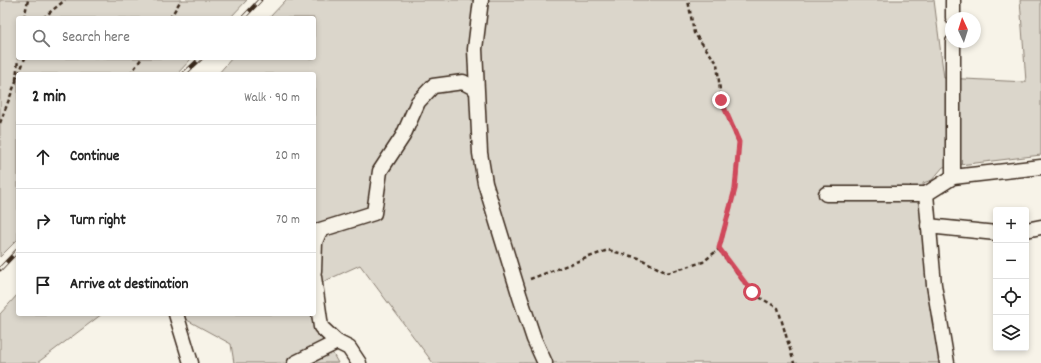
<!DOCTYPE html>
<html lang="en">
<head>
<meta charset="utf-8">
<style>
  :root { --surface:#fff; --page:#f2f2f2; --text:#222; --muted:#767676; --line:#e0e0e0 }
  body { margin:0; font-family:Dekko,sans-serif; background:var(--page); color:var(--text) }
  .controls { position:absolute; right:12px; bottom:12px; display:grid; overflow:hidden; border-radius:4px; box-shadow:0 2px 6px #0003 }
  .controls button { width:36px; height:36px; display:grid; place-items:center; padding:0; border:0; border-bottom:1px solid var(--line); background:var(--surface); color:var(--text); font:20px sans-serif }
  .compass { position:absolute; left:945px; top:12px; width:36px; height:36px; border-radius:50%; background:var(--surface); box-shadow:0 2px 6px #0003; rotate:356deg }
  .stop { position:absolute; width:12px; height:12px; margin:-9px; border:3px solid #d1495b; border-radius:50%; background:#fff }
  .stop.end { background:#d1495b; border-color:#fff; box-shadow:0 1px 4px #0008 }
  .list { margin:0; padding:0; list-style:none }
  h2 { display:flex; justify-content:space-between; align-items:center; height:52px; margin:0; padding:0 16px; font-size:17px }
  h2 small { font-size:13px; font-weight:400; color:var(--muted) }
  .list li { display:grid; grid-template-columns:26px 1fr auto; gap:12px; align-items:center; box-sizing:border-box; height:64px; padding:0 16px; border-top:1px solid var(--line) }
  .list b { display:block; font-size:15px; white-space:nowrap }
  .list em { font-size:13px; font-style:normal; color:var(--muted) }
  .icon { flex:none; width:22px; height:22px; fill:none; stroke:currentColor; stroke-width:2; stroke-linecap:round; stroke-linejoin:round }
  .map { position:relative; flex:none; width:1041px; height:363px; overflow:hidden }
  .search { position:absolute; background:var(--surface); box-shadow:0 2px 6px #0003; left:16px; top:16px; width:300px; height:44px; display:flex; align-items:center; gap:10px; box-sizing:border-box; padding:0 14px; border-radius:4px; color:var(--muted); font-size:15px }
  .panel { position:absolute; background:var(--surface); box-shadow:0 2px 6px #0003; left:16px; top:72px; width:300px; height:244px; border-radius:4px }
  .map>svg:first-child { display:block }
</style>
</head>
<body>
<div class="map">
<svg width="1041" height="363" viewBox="0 0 1041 363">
  <rect width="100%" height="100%" fill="#f7f3e8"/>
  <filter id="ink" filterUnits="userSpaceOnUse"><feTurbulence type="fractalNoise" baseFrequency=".025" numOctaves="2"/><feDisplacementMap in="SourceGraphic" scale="8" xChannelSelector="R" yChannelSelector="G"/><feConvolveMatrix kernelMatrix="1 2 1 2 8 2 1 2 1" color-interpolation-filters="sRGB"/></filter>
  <g filter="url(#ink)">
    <g fill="#dbd6cb" stroke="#8b8074">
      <path d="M0,0h247l-17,18h-212v40h174l-15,16h-159v165l-18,18z"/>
      <path d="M286,0h648l10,78 82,4 -6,-82h21v155l-98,12 -11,13 -9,3 19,180h-509l-73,-98 -46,21v-212h-96l14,-16h82v-40h-45z"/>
      <path d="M18,294v20h84l-65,49h-37v-49z"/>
      <path d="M176,314h135l27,49h-104l-3,-19z"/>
    </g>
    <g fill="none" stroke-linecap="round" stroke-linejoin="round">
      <g stroke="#3b2a1e" stroke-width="17">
        <g id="minor">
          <path d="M481,0l-6,49 5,104 5,30 35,114 14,42 11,24"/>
          <path d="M953,0v18"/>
          <path d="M953,42v135"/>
          <path d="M826,194h100l27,-17 88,-10"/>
          <path d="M926,194l8,91 13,78"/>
          <path d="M928,226l68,7"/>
          <path d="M1026,230l15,-3"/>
          <path d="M314,271l1,-29 5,-12 54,-17 6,-42 23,-35 15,-34 15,-16 30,-4 13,7"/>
          <path d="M314,277l7,50 16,15 12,6 10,15"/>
          <path d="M176,314l15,49"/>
          <path d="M295,363l42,-21"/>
        </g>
      </g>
      <g stroke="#3b2a1e" stroke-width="2.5" stroke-dasharray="4 3" stroke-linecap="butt">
        <path d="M24,18l4,-18"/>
        <path d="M43,18l22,-18"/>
        <path d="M170,18l11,-18"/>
        <path d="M19,74l6,-16"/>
        <path d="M130,74l12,-16"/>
        <path d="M16,80l2,-22"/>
        <path d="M0,123l18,-47"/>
        <path d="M719,249l33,44 26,15 16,55"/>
        <path d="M530,279l78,-29 31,8 28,15 36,-11 16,-13 16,-60 4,-47 -18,-42 -4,-37 -23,-30 -6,-33"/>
      </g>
      <use href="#minor" stroke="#f7f3e8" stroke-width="14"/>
      <g stroke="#3b2a1e" stroke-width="4.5">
        <g id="rail">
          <path d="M243,18l17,-18"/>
          <path d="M184,74l17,-16"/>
          <path d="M0,269l18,-19"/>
        </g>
      </g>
      <use href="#rail" stroke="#f7f3e8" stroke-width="3" stroke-dasharray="9" stroke-linecap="butt"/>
    </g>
  </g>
  <g fill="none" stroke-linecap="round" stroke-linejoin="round" filter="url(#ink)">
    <path stroke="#d1495b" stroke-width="5" d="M721,100l18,42 -4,47 -16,59 33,44"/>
  </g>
</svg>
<div class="controls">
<button>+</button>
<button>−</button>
<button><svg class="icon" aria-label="locate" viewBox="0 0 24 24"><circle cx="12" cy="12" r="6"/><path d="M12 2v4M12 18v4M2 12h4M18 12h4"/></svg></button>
<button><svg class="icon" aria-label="layers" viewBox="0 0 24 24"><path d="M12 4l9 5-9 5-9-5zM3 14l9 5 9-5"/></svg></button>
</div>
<svg class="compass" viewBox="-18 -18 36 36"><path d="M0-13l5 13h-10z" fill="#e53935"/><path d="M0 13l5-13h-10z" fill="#767676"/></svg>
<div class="stop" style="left:752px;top:292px"></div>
<div class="stop end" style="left:721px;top:100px"></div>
<div class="search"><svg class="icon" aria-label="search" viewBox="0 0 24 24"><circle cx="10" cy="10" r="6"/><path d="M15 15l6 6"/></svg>Search here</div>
<section class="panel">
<h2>2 min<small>Walk · 90 m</small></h2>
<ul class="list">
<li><svg class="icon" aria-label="ahead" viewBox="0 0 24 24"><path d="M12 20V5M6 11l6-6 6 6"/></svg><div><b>Continue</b></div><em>20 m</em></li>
<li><svg class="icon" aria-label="right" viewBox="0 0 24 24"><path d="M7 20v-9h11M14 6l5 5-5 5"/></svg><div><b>Turn right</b></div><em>70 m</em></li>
<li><svg class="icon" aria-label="arrive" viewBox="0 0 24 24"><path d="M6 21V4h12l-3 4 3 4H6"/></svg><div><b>Arrive at destination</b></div></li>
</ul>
</section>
</div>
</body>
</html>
